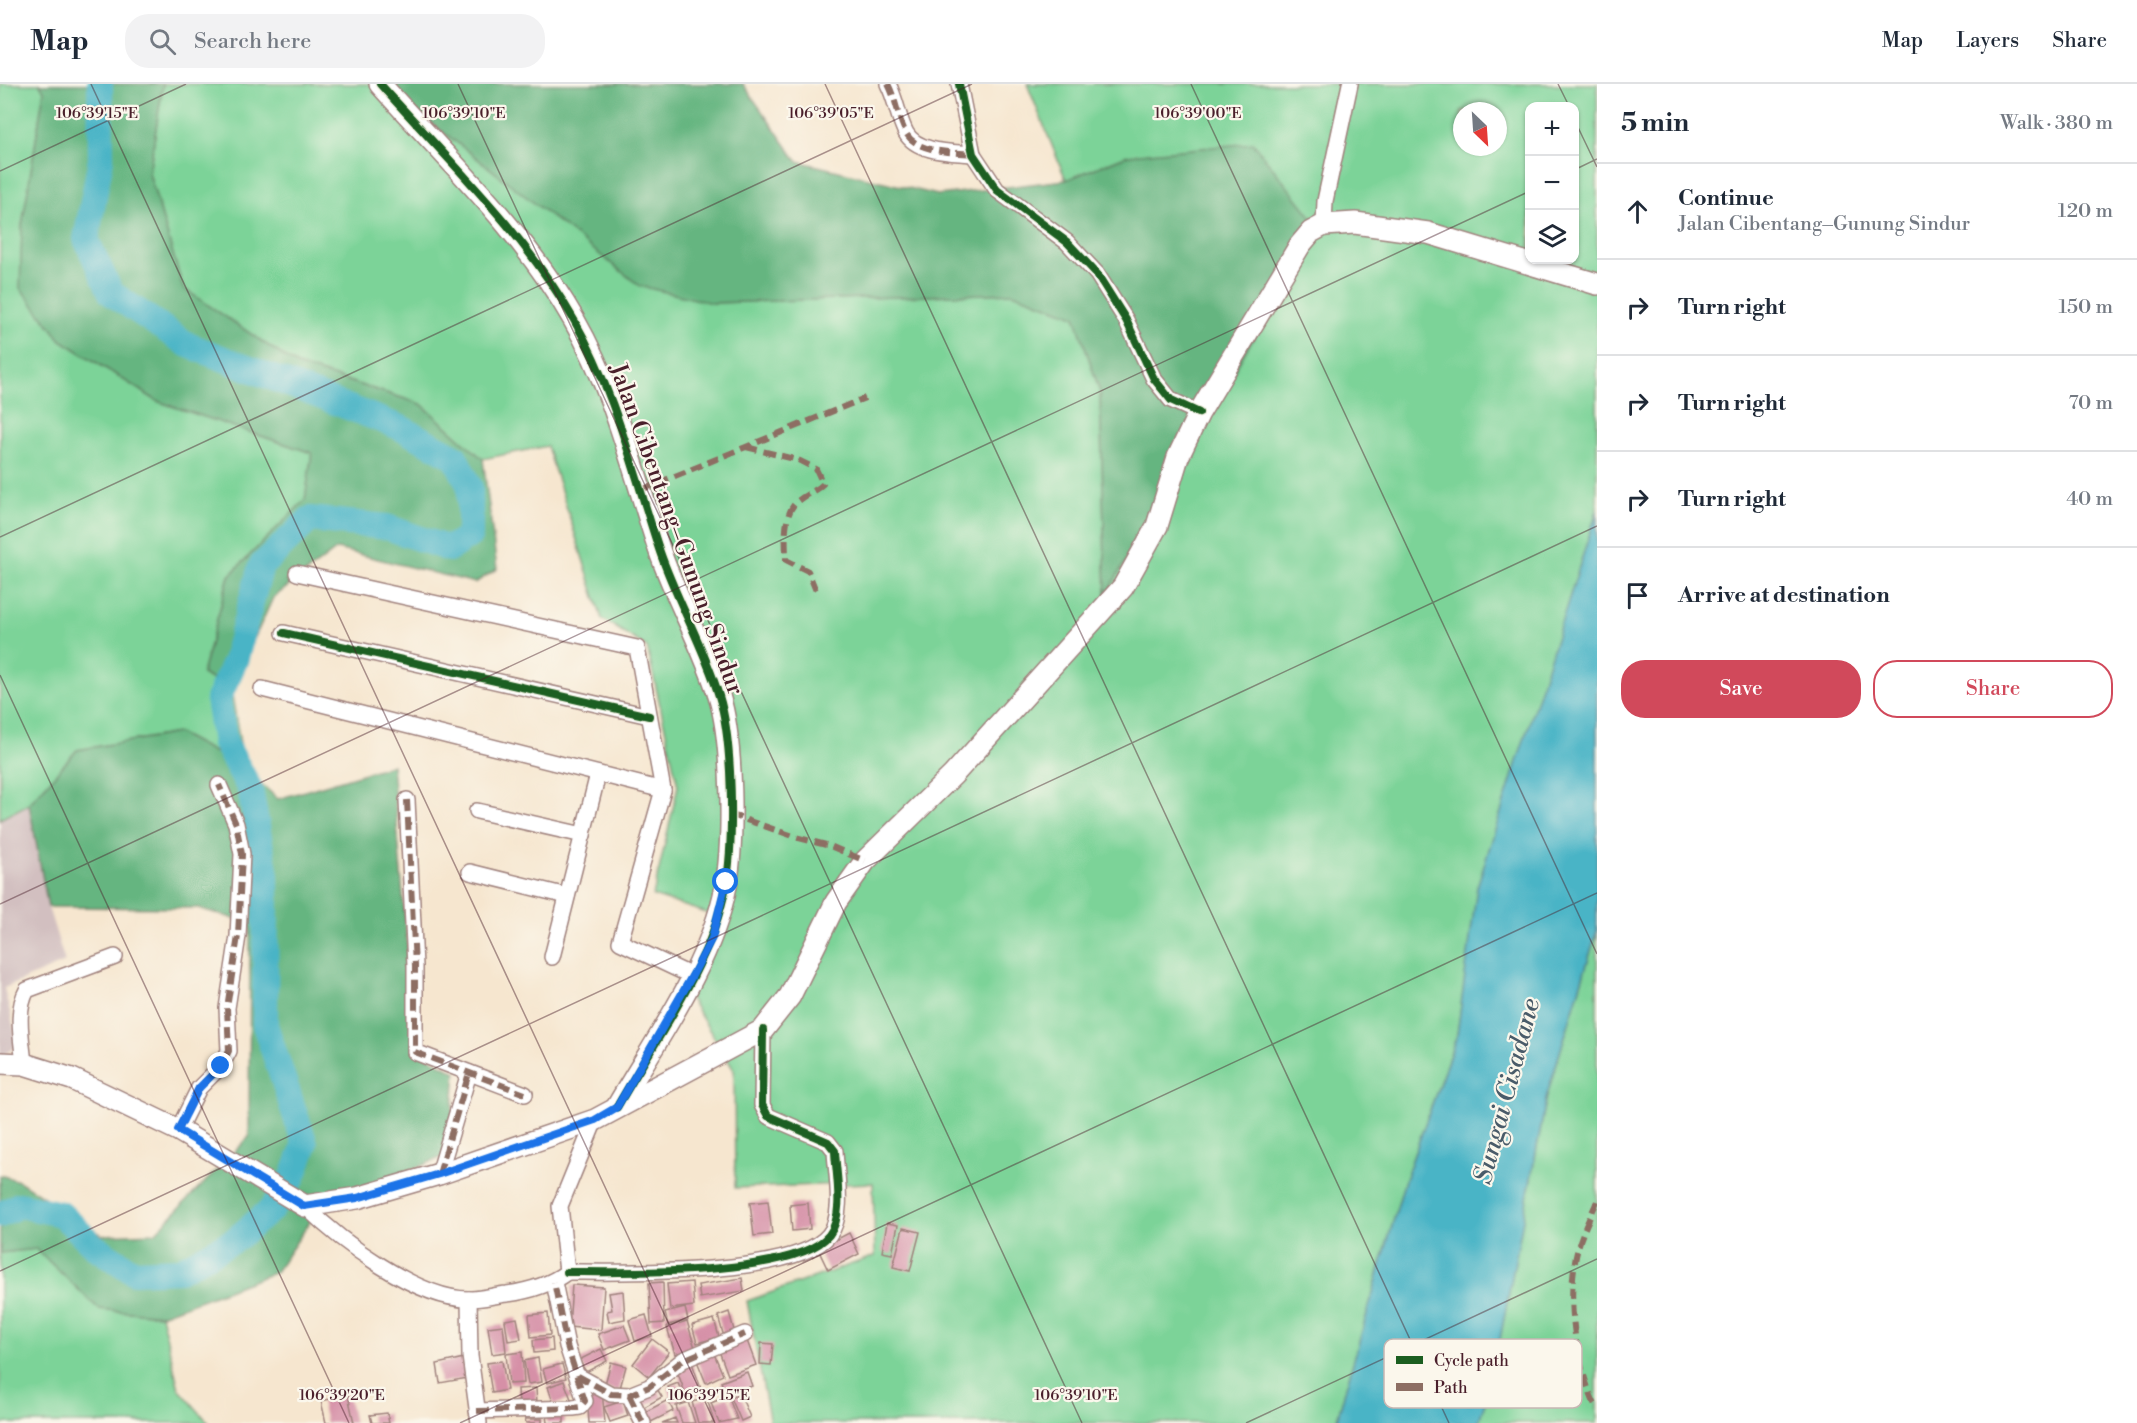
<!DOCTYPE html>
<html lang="en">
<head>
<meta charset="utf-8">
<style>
  :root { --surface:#fff; --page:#f2f2f3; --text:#1f2937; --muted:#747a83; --line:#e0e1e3; --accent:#d1495b }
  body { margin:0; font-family:"Libre Bodoni",serif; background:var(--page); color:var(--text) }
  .controls { position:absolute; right:18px; top:18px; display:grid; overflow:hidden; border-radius:12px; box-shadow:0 2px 4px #0004 }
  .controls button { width:54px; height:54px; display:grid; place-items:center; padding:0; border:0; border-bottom:2px solid var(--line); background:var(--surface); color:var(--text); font:30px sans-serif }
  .compass { position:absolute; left:1453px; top:18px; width:54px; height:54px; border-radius:50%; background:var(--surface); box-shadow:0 2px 4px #0004; rotate:155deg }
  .stop { position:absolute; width:18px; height:18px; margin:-14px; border:4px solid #1a73e8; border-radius:50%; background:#fff }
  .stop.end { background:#1a73e8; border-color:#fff; box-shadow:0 2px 6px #0008 }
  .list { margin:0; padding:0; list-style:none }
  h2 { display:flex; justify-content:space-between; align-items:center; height:78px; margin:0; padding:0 24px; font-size:26px }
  h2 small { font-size:20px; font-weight:400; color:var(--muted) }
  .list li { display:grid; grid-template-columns:39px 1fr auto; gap:18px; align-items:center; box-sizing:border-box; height:96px; padding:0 24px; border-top:2px solid var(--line) }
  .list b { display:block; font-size:22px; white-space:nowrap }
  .list p { margin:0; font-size:20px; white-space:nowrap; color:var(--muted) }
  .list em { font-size:20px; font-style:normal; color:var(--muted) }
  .actions { display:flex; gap:12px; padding:18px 24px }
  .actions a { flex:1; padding:14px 0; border:2px solid var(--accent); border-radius:24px; text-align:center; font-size:21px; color:var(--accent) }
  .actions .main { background:var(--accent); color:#fff }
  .icon { flex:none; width:33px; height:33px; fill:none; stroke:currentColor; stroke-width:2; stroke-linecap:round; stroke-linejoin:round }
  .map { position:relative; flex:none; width:1597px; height:1339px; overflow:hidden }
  header { display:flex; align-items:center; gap:36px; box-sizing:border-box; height:84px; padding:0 30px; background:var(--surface); border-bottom:2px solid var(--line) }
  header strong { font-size:28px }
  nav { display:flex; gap:33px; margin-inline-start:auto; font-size:21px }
  .search { width:420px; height:54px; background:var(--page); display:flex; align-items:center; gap:15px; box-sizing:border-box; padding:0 21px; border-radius:24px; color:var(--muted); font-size:22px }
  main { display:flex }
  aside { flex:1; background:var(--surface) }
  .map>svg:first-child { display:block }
</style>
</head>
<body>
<header>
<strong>Map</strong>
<div class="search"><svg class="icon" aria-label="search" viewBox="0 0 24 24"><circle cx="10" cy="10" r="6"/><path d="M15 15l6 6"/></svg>Search here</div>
<nav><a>Map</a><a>Layers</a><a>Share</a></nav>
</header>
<main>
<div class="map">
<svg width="1597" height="1339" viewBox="0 0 1597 1339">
  <rect width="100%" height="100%" fill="#fbf7ec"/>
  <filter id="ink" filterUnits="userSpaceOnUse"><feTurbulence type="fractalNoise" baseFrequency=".0167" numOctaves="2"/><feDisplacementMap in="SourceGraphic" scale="12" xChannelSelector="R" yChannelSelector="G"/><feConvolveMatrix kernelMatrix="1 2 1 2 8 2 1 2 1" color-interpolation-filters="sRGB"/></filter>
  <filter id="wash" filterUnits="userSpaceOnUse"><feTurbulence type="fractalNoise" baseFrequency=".008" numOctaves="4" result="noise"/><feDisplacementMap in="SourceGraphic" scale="24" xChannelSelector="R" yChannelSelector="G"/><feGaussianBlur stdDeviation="1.35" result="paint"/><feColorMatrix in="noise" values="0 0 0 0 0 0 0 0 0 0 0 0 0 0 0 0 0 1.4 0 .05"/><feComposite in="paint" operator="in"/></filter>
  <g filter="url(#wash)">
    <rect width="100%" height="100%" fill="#f6e6cf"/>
    <path fill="#d2bfc0" d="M29,720l19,103 17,55 -61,26 14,57 -18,12v-238z"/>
    <g fill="#7cd398" stroke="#637962" stroke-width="1.5" fill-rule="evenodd">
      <path d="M0,0h40l4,7 -22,135 -1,62 40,52 96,61 155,52 -7,47 -76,76 -27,98 29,15 13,79 -66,-35 -101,17 -48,54 -29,15z"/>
      <path d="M163,0h219l330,219 301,-10 62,23 25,76 6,202 22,-439 -62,25 -39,-96h570v427l-119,376 -21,148 -52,145 -69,243h-566l-23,-122 128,-45 -2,-73 -138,5 -1,-118 -50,-81 29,-74 -60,-19 25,-110 -31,-139 -45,-28 -55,-173 -64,13 -62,-55 -124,-39 -114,-77 -34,-115zM1530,22h44v154h-44zM1462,27h36v36h-36z"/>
      <path d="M1597,847v492h-119l13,-38 56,-290z"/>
      <path d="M36,1165l63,60 62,6 18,74 30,34h-209v-170z"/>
    </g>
    <g fill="#65b580" stroke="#586a56" stroke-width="1.5">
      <path d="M40,0h123l-14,89 34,115 114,77 124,39 62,55 14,110 -22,14 -138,-34 -64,49 -42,91 -29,-15 27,-98 76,-76 7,-47 -155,-52 -96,-61 -41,-52 2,-62 22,-135z"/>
      <path d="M382,0h361l54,77 141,34 128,-15 62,-25 125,-12 65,82 -212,370 -6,-203 -25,-76 -62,-23 -301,10 -72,-17z"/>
      <path d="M178,649l66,35 34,31 114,-34 24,286 40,21 -7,82 -131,56 -42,62 -115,43 -62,-6 -63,-60 -36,4v-78l19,6 83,54 53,-2 94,-96 1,-214 -53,-15 -149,-1 -19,-103 48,-54z"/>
    </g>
    <path fill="#48b4c6" stroke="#496a78" stroke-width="1.5" d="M1597,427v420l-50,164 -56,291 -13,37h-142l69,-243 52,-145 20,-148z"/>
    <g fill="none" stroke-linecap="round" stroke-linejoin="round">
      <path stroke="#48b4c6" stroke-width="26" d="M0,1131l19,-10 42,9 34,33 39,25 46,-2 56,-31 36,-30 21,-32 12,-33 -40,-119 1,-150 -16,-86 -25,-46 -7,-44 17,-38 26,-95 49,-47 77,8 62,22 21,-14v-48l-15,-30 -56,-30 -211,-82 -77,-52 -25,-54 15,-80 -1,-75"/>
    </g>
    <g id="blocks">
      <g fill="#d690a7">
        <path d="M768,1117l4,33 -18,2 -4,-33z"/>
        <path d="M808,1119l2,26 -18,2 -2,-26z"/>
        <path d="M887,1139l11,2 -6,29 -10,-2z"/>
        <path d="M903,1144l17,4 -10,39 -17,-4z"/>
        <path d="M849,1149l10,21 -31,16 -10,-21z"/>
        <path d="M742,1194l2,13 -44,7 -2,-13z"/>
        <path d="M663,1198l1,41 -13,1 -2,-41z"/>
        <path d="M692,1198l2,24 -24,3 -3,-25z"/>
        <path d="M572,1201l32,2 -3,43 -32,-3z"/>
        <path d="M623,1207l2,28 -16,3 -2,-11 5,-1 -3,-17z"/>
        <path d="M685,1224l3,12 -20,5 -3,-12z"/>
        <path d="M729,1228l6,22 -11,3 -6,-21z"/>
        <path d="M548,1229l2,22 -19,2 -2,-22z"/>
        <path d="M646,1231l6,21 -17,5 -6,-21z"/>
        <path d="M517,1234l4,21 -13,2 -3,-21z"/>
        <path d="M714,1235l5,18 -22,6 -5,-18z"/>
        <path d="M687,1237l8,27 -20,6 -8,-27z"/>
        <path d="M503,1241l3,27 -14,2 -4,-27z"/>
        <path d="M624,1241l6,15 -26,10 -6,-16z"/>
        <path d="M552,1254l1,13 -19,2 -1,-13z"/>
        <path d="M746,1254l10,27 -28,10 -10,-27z"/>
        <path d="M652,1255l17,13 -20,25 -16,-13z"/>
        <path d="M761,1259l12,1 -2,21 -11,-1z"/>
        <path d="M601,1265l6,12 -21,11 -7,-12z"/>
        <path d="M712,1265l11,26 -17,8 -11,-27z"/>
        <path d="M522,1268l2,31 -15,1 -3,-30z"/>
        <path d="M464,1274l4,20 -28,5 -3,-19z"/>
        <path d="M538,1274l4,24 -14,2 -4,-23z"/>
        <path d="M502,1277l5,29 -15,3 -5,-30z"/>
        <path d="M611,1278l15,4 -7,26 -15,-4z"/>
        <path d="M692,1279l10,29 -15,6 -11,-30z"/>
        <path d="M562,1280l4,14 -19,5 -4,-14z"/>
        <path d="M747,1288l5,14 -25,9 -6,-13z"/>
        <path d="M564,1297l7,18 -17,6 -6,-18z"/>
        <path d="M678,1299l6,15 -11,4 -5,-15z"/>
        <path d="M656,1303l6,10 -23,13 -6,-11z"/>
        <path d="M536,1304l1,15 -18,2 -1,-16z"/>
        <path d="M602,1307l3,32h-16l-2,-30z"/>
        <path d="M740,1310l10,23 -9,4 -10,-23z"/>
        <path d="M348,1311l6,28h-28l-5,-22z"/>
        <path d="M728,1312l9,23 -18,4 -8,-20z"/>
        <path d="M707,1314l7,25h-16l-6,-21z"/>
        <path d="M668,1316l5,11 -24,12 -6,-10z"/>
        <path d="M623,1317l5,15 -18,6 -6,-15z"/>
        <path d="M688,1318l7,21h-13l-6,-17z"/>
        <path d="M387,1329l2,10h-17l-2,-8z"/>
        <path d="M546,1331h18v8h-17z"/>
        <path d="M675,1334l2,5h-15z"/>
        <path d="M525,1335h17v4h-16z"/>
      </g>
    </g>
  </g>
  <g filter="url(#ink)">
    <use href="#blocks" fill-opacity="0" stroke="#a0827d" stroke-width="1.5"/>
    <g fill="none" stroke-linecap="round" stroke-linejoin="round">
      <g stroke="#a0827d" stroke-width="18">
        <g id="street">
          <path d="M888,0c8,15 10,34 18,49 11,20 47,19 67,21"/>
          <path d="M959,0l14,70 24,36 70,52 30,32 29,46 28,59 17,21 28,13"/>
          <path d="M1324,141l1,-24 25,-117"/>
          <path d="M297,489l340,75 26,142"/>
          <path d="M284,549l365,83"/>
          <path d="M262,605l401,101 -43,152 72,34"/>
          <path d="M407,716l8,166v86l110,42"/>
          <path d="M477,727l106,24"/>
          <path d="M470,788l97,24"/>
          <path d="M552,873l46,-183"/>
          <path d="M24,980c-2,-24 -9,-53 3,-74l88,-33"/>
          <path d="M178,1046l21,-42 22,-22 8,-15 -2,-43 11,-72 4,-82 -6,-30 -17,-39"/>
          <path d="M439,1090l30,-101"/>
          <path d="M305,1122c34,34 114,95 166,93 12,0 24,-4 36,-5 22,-3 43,-9 60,-22l-7,-66 35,-86"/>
          <path d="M567,1188c53,0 228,5 262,-37 16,-20 7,-60 6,-84l-7,-9 -60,-26 -6,-11 1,-75"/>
          <path d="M469,1215l1,57 9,67"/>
          <path d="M578,1292l33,18 18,1 20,-8 34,-27 62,-26"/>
          <path d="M629,1311l14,28"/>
          <path d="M477,1327l96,-3 7,-1 5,-6 -18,-55 -13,-64"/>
        </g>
      </g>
      <g stroke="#a0827d" stroke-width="24">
        <g id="secondary">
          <path d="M380,0c67,75 144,148 194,236 41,71 60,154 86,232 17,49 44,95 59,144 14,44 15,144 7,190 -15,78 -69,152 -109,221"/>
          <path d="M0,979l24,1 48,15 106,51 127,76 52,-8 82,-24 156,-54 168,-90 27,-34 46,-94 29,-41 88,-86 170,-188 34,-61 21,-69 21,-44 101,-168 11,-13 13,-7 31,-2 73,10 169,51"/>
        </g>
      </g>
      <use href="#street" stroke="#fff" stroke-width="15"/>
      <use href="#secondary" stroke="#fff" stroke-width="21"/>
      <g stroke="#8d6e63" stroke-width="6" stroke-dasharray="12 6" stroke-linecap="butt">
        <path d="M888,0c8,15 10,34 18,49 11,20 47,19 67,21"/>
        <path d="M746,363l52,13 18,9 7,15c-8,8 -16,9 -24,16 -17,12 -13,41 -13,60l22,11 8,20"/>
        <path d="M641,406l224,-92"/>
        <path d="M407,716l8,166v86l110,42"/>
        <path d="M729,730l70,24 31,8 35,15"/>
        <path d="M178,1046l21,-42 22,-22 8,-15 -2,-43 11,-72 4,-82 -6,-30 -17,-39"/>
        <path d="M439,1090l30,-101"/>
        <path d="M1597,1117c-6,15 -15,31 -19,47 -13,48 -3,117 19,161"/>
        <path d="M578,1292l33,18 18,1 20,-8 34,-27 62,-26"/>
        <path d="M629,1311l14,28"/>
        <path d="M477,1327l96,-3 7,-1 5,-6 -18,-55 -13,-64"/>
      </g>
      <g stroke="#fbf7ec" stroke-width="11">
        <g id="cycleway">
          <path d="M380,0c67,75 144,148 194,236 41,71 60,154 86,232 17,49 44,95 59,144 14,44 15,144 7,190 -15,78 -69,152 -109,221"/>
          <path d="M959,0l14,70 24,36 70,52 30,32 29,46 28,59 17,21 28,13"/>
          <path d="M284,549l365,83"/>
          <path d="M567,1188c53,0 228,5 262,-37 16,-20 7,-60 6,-84l-7,-9 -60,-26 -6,-11 1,-75"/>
        </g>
      </g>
      <use href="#cycleway" stroke="#1b5e20" stroke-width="8"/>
    </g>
  </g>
  <g fill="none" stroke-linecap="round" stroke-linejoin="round" filter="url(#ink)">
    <path stroke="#1a73e8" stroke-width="8" d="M221,982l-22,22 -21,42 126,76 53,-8 82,-24 156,-54 22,-13 75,-131 20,-38 14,-56"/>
  </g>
  <path fill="none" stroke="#4a1f2b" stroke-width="1.5" stroke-opacity="0.45" d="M91,0l624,1339M458,0l624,1339M825,0l624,1339M1191,0l406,870M1558,0l11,22M1574,35l23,48M1574,86l23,-11M0,87l186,-87M0,453l972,-453M0,591l349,748M0,820l1530,-713M0,1187l1597,-745M460,1339l1137,-530M1246,1339l351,-164"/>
  <g text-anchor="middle" stroke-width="4.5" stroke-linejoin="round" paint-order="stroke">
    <g font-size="24" fill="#4a1f2b" stroke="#fbf7ec">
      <text transform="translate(677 445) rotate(70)" y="8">Jalan Cibentang–Gunung Sindur</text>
    </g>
    <g font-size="26" font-style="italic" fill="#495b69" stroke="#fbf7ec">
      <text transform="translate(1506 1007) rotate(-75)" y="9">Sungai Cisadane</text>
    </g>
  </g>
  <rect x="1384" y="1255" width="198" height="69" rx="9" fill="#fbf7ec" stroke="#c6b6b2" stroke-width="1.5"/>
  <rect x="1396" y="1272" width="27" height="8" fill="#1b5e20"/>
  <rect x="1396" y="1299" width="27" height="8" fill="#8d6e63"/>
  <g font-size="16" fill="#4a1f2b">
    <text x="1434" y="1282">Cycle path</text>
    <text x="1434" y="1309">Path</text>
  </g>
  <g font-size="15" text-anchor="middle" fill="#4a1f2b" stroke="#fbf7ec" stroke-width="4.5" stroke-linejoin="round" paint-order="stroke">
    <text x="97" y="34">106°39'15"E</text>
    <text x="464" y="34">106°39'10"E</text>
    <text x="831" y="34">106°39'05"E</text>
    <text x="1198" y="34">106°39'00"E</text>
    <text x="342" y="1316">106°39'20"E</text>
    <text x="709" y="1316">106°39'15"E</text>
    <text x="1076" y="1316">106°39'10"E</text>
  </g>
</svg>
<div class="controls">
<button>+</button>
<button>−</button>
<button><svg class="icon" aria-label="layers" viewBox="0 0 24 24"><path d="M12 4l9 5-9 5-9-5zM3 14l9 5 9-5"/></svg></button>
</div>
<svg class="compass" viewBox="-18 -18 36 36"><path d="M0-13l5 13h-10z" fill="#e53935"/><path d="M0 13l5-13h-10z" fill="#747a83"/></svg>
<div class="stop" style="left:726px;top:798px"></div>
<div class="stop end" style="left:221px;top:982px"></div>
</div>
<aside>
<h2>5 min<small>Walk · 380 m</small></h2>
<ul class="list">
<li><svg class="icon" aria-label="ahead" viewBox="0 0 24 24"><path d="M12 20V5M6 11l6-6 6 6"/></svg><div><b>Continue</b><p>Jalan Cibentang–Gunung Sindur</p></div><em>120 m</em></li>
<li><svg class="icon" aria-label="right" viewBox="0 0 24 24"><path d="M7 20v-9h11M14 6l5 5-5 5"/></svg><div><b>Turn right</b></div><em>150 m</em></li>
<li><svg class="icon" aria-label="right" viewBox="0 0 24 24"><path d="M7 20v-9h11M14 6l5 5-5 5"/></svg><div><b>Turn right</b></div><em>70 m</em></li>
<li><svg class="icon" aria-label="right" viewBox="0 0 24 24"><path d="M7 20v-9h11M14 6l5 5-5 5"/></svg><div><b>Turn right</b></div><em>40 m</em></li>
<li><svg class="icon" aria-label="arrive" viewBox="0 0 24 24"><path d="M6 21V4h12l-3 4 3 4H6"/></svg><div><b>Arrive at destination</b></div></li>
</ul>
<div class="actions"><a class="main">Save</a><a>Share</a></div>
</aside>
</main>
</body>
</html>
